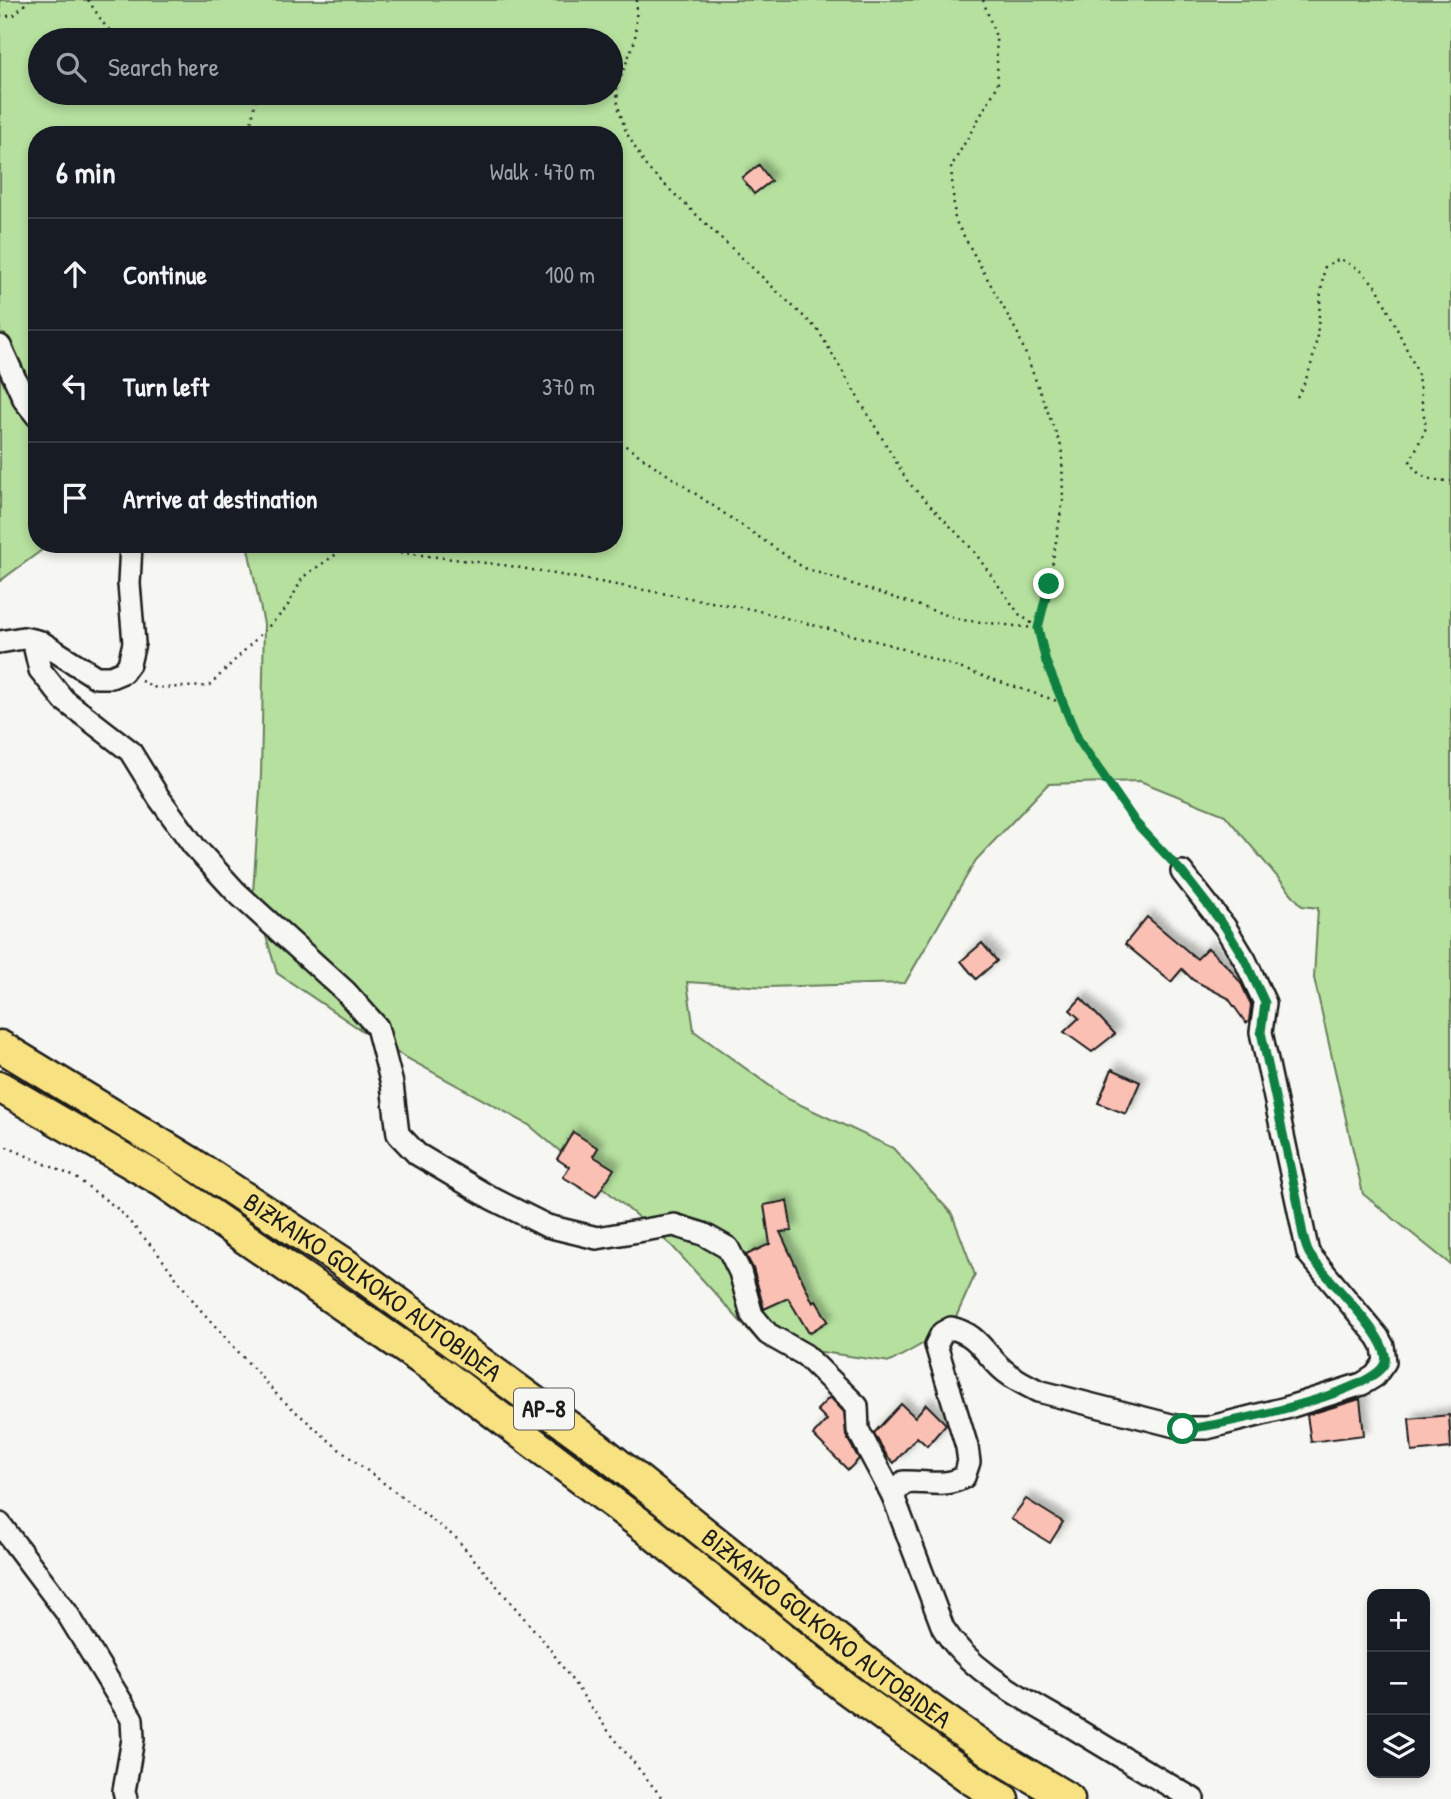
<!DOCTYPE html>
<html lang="en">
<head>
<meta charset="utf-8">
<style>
  :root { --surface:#171b24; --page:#20242c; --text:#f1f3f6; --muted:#9ea1a6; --line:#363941 }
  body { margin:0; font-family:"Patrick Hand",sans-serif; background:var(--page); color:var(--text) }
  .controls { position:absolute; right:21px; bottom:21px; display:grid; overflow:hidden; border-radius:14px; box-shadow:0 4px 10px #0003 }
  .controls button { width:63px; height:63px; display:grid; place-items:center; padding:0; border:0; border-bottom:2px solid var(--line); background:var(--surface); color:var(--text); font:35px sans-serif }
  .stop { position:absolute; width:21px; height:21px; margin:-16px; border:5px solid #0b8043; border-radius:50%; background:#fff }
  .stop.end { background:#0b8043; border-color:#fff; box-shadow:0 2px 7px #0008 }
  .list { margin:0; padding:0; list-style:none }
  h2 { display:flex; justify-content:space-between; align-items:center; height:91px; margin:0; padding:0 28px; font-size:30px }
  h2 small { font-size:23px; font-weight:400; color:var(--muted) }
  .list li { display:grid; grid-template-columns:46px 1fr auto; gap:21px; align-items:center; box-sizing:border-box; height:112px; padding:0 28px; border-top:2px solid var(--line) }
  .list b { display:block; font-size:26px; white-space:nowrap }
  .list em { font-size:23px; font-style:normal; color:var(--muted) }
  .icon { flex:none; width:38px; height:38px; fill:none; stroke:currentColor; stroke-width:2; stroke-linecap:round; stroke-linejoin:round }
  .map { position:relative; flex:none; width:1451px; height:1799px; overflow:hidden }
  .search { position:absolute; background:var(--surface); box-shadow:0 4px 10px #0003; left:28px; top:28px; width:595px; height:77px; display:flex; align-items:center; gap:18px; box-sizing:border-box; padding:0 24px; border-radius:38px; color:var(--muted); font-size:26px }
  .panel { position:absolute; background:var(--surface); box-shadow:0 4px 10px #0003; left:28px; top:126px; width:595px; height:427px; border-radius:28px }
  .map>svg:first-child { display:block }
</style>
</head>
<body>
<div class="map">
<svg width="1451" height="1799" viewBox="0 0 1451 1799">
  <defs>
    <filter id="shadow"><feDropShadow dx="6" dy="-6" stdDeviation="3.5" flood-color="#0004"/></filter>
  </defs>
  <rect width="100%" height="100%" fill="#f6f6f2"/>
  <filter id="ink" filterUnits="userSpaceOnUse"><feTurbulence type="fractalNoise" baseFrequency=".0143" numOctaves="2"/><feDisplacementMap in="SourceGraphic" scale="14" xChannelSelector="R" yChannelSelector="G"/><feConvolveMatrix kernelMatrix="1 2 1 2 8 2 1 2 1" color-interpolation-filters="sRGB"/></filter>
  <g filter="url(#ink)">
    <path fill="#b5e09e" stroke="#687e5d" stroke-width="2" fill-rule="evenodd" d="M0,0h1451v1265l-88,-71 -49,-216 4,-70 -16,-2 -77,-91 -85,-34 -92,3 -72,76 -71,123 -139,4 -79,-5 7,49 94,68 105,49 59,66 23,61 -24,53 -61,34 -130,-19 -88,-97 -143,-121 -146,-80 -106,-72 -24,-80 8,-118 3,-151 -17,-80h367v-409h-577v409h13l-50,37zM40,40h571v53h-571z"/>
    <g fill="#fbc0b4" stroke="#1c1c1c" stroke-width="2" filter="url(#shadow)">
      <path d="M759,165l12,16 -17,13 -12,-16z"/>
      <path d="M1147,917l50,42 11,-11 22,21 12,16 9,20 -2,16 -3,2 -18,-25 -35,-18 -11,-11 -11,13 -46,-38z"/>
      <path d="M982,943l15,18 -21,18 -15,-18z"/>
      <path d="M1081,998l34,36 -23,18 -28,-20 15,-14 -9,-8z"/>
      <path d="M1112,1069l28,13 -14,32 -28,-11z"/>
      <path d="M573,1132l25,16 -5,8 21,13 -18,28 -33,-20 6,-10 -12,-8z"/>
      <path d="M787,1201l5,30 -12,1 33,71 3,-2 12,20 -19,12 -21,-35 -24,11 -11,-41 -7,-13 24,-11 -6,-39z"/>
      <path d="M830,1397l14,15 2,24 13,23 -11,11 -35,-35 14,-15 -10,-10z"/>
      <path d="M1360,1399l4,36 -53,7 -4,-27z"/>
      <path d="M901,1404l14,13 11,-13 20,20 -19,22 -10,-9 -23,26 -7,-7 -13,-23z"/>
      <path d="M1449,1415l2,33 -39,4 -3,-33z"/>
      <path d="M1026,1499l37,23 -13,21 -39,-24z"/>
    </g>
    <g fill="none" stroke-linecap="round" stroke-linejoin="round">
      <g stroke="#1c1c1c" stroke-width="26">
        <g id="minor">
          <path d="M0,346l25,55 12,15"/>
          <path d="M33,640l7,30 24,30 66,51 29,47 35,48 42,46 109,99 32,36 15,57 6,50 19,20 74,44 56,28 50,12 77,-13 29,9 25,14 12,24 12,43 16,19 37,21 52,51 1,24 35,66"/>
          <path d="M0,642l23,-4 18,4 55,35h15l12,-5 6,-8 5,-21 -5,-59 2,-40"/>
          <path d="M1182,872l43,55 20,33 20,43 -4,29 47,221 70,84 5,9 2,16 -10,14 -13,8 -76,24 -79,20h-24l-145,-37c-13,-7 -27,-13 -37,-23 -19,-18 -24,-34 -50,-40l-9,5 -6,12 31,102 2,15 -5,15c-19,11 -38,4 -60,5l-11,14 50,132c28,45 81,70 126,97 41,25 82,50 124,74"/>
          <path d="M0,1524l67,89 65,106 1,20 -9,52 2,8"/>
        </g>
      </g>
      <g stroke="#1c1c1c" stroke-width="35">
        <g id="highway">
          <path id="s1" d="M0,1046l192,117 149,98 257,187 288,230 109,77 74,44"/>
          <path d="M0,1087l162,94 282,194 202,153 198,159 130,94 29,18"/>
        </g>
      </g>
      <g stroke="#1c1c1c" stroke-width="2.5" stroke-dasharray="2 5" stroke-linecap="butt">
        <path d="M88,0l16,24 15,16"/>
        <path d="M637,0l-2,40 -18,47 1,19 8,26 21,36 171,162 90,152 65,68 46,64 19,14"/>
        <path d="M983,0l13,37 2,48 -47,82 4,53 63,114 44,115 1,50 -14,85 -11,44 8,34 32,77 58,84 33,35"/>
        <path d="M0,16h13l16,-16"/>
        <path d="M254,135l-3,-11 6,-31"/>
        <path d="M1297,397c27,-47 18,-82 28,-131l15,-7 19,10 18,18 40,84 9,57 -16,34c10,18 22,18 41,19"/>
        <path d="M614,438l190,130 158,52 72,8"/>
        <path d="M141,681l15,7 53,-2 77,-77 17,-32 45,-31 162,20 241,43 140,36 172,58"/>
        <path d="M0,1144l75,33 43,32 38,42 42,56 81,90 61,53 116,88 91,107 59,83 57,71"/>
      </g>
      <use href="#minor" stroke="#f6f6f2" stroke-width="21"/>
      <use href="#highway" stroke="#f8e181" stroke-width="30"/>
    </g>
  </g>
  <g fill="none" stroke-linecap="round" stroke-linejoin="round" filter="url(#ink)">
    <path stroke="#0b8043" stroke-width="9" d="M1049,584l-11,44 8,34 32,77 58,84 46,49 43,55 20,33 20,43 -4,29c12,55 24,111 36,167 3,14 5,44 13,56 14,22 82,84 75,107 -8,31 -170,65 -202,67"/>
  </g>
  <g text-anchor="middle" stroke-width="6" stroke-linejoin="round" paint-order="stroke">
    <rect fill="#f6f6f2" stroke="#5d5d5c" stroke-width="2" x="514" y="1388.5" width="60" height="41" rx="5"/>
    <g font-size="24" font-weight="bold" fill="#1c1c1c">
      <text x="544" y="1417">AP-8</text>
    </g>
    <g font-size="26" fill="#1c1c1c" stroke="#f6f6f2">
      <text dy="9" stroke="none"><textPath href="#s1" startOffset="444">BIZKAIKO GOLKOKO AUTOBIDEA</textPath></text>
      <text dy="9" stroke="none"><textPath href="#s1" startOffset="1012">BIZKAIKO GOLKOKO AUTOBIDEA</textPath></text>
    </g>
  </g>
</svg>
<div class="controls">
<button>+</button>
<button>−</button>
<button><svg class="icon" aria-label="layers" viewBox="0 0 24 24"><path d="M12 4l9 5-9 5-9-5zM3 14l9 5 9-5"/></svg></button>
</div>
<div class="stop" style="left:1183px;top:1429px"></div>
<div class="stop end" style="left:1049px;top:584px"></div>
<div class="search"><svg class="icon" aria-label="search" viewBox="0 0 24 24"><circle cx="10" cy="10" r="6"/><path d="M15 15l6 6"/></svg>Search here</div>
<section class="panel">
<h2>6 min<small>Walk · 470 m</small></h2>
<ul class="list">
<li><svg class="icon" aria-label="ahead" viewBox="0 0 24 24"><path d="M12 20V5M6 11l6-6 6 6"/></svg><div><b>Continue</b></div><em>100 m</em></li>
<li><svg class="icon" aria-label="left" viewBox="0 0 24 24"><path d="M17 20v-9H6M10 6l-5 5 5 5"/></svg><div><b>Turn left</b></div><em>370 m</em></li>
<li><svg class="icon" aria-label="arrive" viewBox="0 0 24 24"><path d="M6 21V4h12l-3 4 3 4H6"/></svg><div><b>Arrive at destination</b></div></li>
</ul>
</section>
</div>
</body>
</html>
